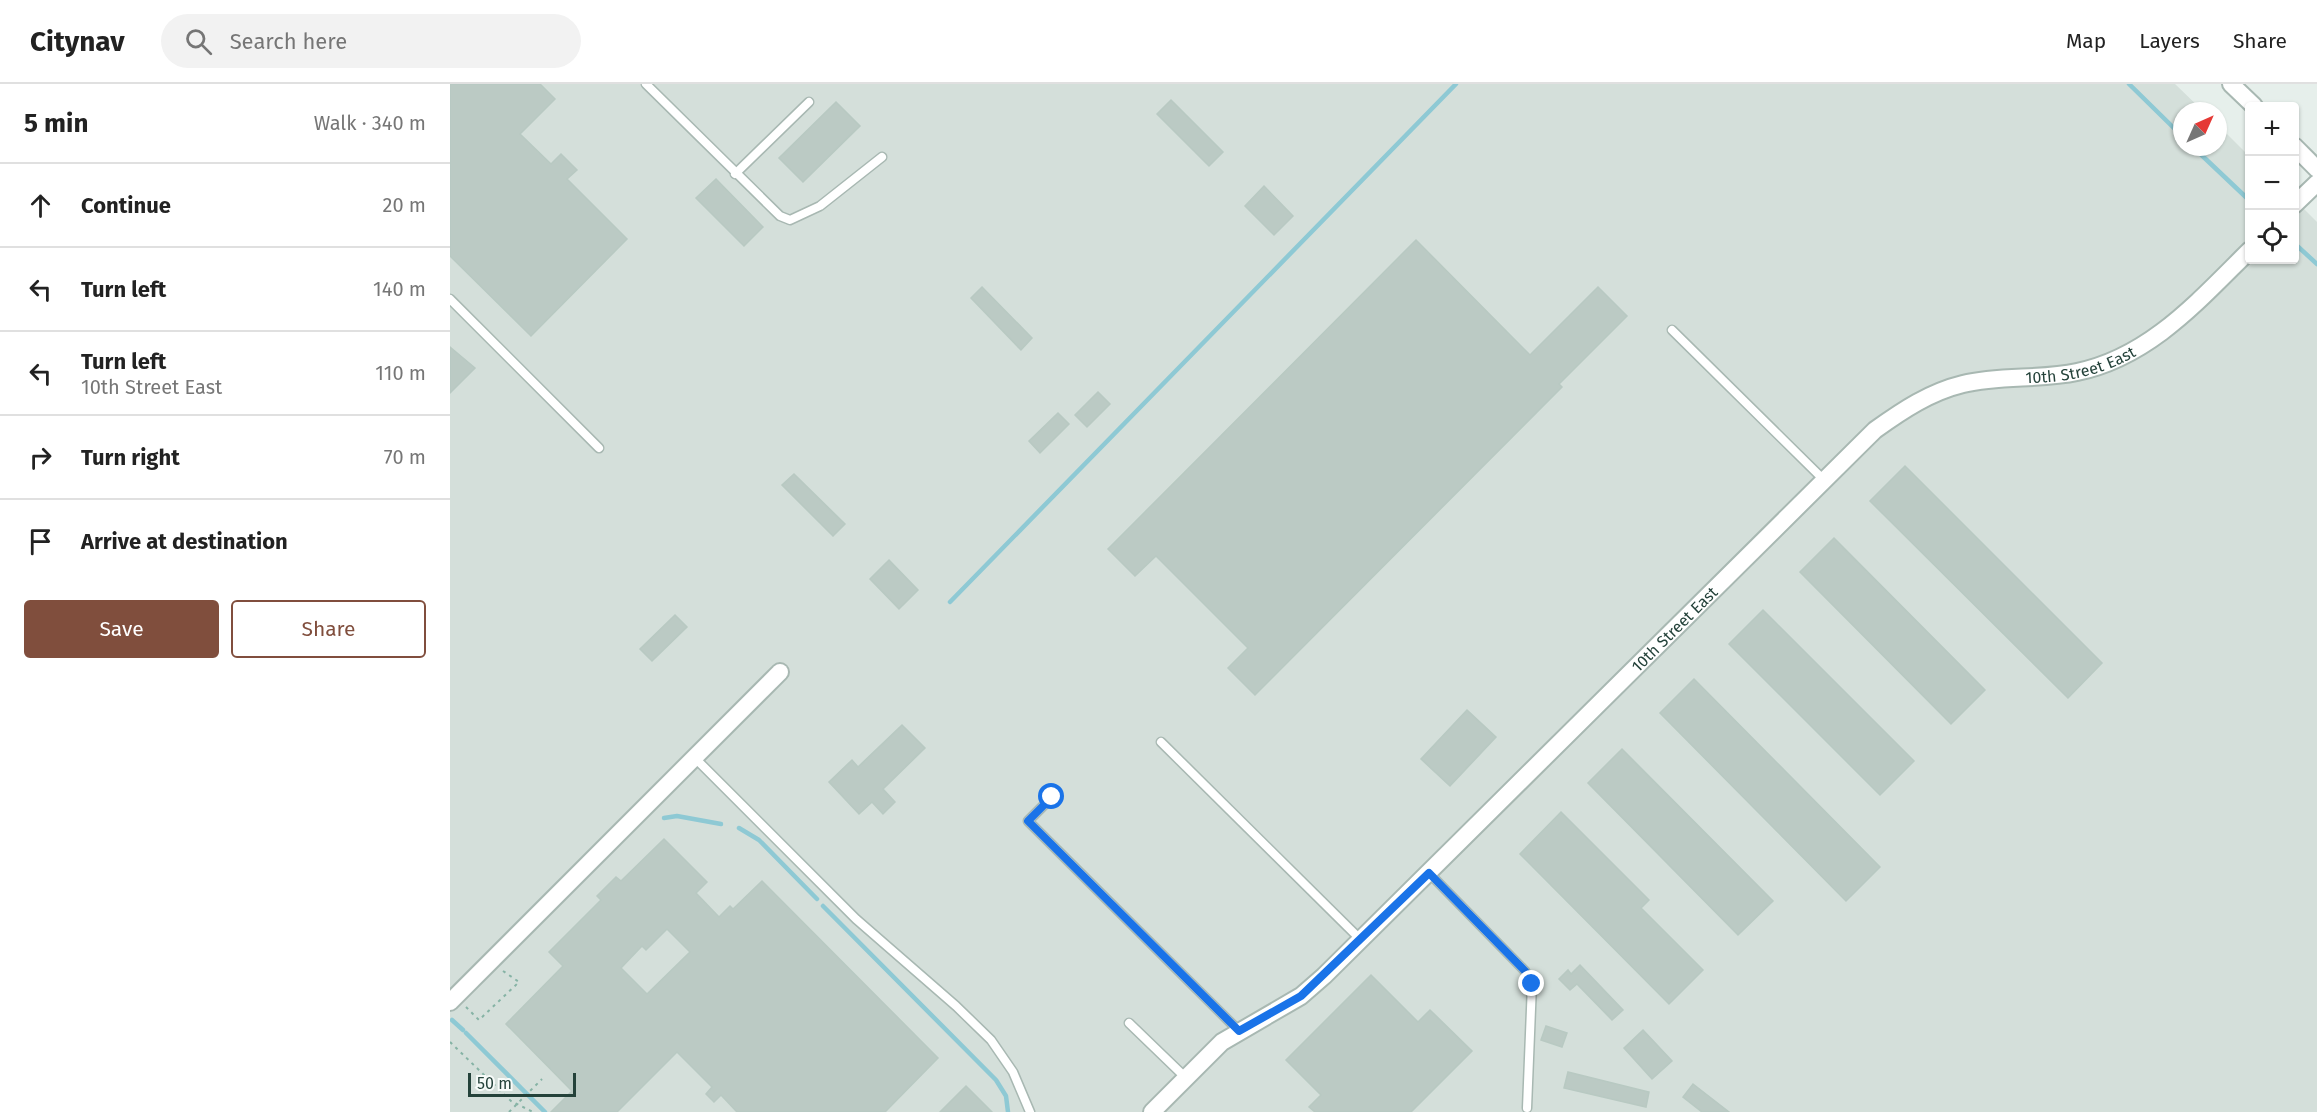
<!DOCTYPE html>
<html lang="en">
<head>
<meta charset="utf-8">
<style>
  :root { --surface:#fff; --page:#f2f2f2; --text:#222; --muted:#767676; --line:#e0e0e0; --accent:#804e3d }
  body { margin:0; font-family:"Fira Sans",sans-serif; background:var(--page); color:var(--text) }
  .controls { position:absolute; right:18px; top:18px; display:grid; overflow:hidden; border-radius:6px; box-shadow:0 2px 4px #0004 }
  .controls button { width:54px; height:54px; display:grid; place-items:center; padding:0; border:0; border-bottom:2px solid var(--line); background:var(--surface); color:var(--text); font:30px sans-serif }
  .compass { position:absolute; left:1723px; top:18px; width:54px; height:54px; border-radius:50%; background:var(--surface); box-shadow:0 2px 4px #0004; rotate:45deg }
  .scale { position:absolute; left:18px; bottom:15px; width:108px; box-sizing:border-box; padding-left:6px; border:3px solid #24423a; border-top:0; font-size:16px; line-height:21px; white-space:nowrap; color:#24423a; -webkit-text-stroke:4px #f7fbf9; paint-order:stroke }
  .stop { position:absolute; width:18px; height:18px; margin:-14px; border:4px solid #1a73e8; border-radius:50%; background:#fff }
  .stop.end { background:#1a73e8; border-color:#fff; box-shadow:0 2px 6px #0008 }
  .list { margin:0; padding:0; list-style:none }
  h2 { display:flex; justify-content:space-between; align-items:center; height:78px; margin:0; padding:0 24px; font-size:26px }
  h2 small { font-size:20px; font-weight:400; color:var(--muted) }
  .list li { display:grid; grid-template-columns:39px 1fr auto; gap:18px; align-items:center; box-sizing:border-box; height:84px; padding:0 24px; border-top:2px solid var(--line) }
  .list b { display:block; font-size:22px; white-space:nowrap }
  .list p { margin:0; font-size:20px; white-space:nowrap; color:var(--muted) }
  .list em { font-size:20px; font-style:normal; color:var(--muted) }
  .actions { display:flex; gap:12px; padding:18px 24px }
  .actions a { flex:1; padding:14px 0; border:2px solid var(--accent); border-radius:6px; text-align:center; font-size:21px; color:var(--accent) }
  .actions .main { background:var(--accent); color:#fff }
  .icon { flex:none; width:33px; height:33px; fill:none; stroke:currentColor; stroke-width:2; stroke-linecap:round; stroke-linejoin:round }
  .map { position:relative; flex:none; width:1867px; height:1028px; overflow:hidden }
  header { display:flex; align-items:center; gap:36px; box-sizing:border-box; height:84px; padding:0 30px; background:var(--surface); border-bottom:2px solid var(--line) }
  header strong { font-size:28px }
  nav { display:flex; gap:33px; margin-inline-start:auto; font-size:21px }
  .search { width:420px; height:54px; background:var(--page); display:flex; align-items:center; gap:15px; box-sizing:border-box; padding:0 21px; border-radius:33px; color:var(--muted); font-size:22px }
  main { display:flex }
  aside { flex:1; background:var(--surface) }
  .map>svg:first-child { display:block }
</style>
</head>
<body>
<header>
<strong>Citynav</strong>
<div class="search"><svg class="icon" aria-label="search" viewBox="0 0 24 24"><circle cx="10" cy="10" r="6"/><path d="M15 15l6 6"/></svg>Search here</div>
<nav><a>Map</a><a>Layers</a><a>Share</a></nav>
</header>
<main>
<aside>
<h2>5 min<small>Walk · 340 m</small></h2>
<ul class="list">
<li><svg class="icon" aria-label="ahead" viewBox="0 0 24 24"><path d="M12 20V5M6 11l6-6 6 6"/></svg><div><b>Continue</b></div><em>20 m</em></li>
<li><svg class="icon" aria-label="left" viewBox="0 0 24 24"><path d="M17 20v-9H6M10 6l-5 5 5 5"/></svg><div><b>Turn left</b></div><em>140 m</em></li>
<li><svg class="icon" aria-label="left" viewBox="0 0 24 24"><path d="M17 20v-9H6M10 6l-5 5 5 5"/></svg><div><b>Turn left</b><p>10th Street East</p></div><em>110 m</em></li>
<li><svg class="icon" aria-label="right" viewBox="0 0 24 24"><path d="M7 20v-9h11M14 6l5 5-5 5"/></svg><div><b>Turn right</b></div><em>70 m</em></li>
<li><svg class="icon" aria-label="arrive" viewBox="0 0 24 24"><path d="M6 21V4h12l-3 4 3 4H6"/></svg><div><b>Arrive at destination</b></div></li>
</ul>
<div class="actions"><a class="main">Save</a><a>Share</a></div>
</aside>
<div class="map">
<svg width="1867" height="1028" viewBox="0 0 1867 1028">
  <rect width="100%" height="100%" fill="#e6efeb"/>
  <path fill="#d4dfda" d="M0,0h1725l28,27h-21v36h36v-22l31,31 1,104h44l1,-60 22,22v890h-1867z"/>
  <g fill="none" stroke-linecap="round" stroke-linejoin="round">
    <g stroke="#8ec9d4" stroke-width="4.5">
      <path d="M1679,0l53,52"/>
      <path d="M1743,63l57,54"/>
      <path d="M1844,159l23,21"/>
      <path d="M500,518l506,-518"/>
      <path d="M214,734l13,-2 44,8"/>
      <path d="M289,744l20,12 58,59"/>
      <path d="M373,822l173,174 10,16 2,16"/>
      <path d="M2,936l11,10"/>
      <path d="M16,949l79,79"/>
    </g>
  </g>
  <g fill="#bbcac4" stroke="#b8c9c2" stroke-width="1.5" fill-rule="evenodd">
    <path d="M0,0h90l15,15 -35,35 31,30 10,-10 16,16 -10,9 60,60 -96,97 -81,-80z"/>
    <path d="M721,16l52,52 -14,14 -52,-52z"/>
    <path d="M386,18l24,24 -57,56 -24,-24z"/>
    <path d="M266,95l47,48 -19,19 -48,-48z"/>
    <path d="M814,102l29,30 -19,19 -29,-29z"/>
    <path d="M966,156l114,115 68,-68 29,29 -68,68 3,3 -307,308 -27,-27 20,-20 -92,-92 -21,20 -27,-27z"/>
    <path d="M532,203l50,51 -11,12 -50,-52z"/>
    <path d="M0,263l25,21 -25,25z"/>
    <path d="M648,308l12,12 -23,23 -12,-12z"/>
    <path d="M608,329l11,11 -29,29 -11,-12z"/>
    <path d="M1455,382l197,197 -34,35 -198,-197z"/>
    <path d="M344,390l51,50 -12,12 -51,-51z"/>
    <path d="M1384,454l151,152 -34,34 -151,-152z"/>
    <path d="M439,476l29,30 -19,19 -29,-30z"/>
    <path d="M1313,526l151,151 -34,34 -151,-151z"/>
    <path d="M225,531l12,12 -35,34 -12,-12z"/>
    <path d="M1244,595l186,188 -34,34 -186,-188z"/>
    <path d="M1017,626l29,27 -46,49 -29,-27z"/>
    <path d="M452,641l23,23 -42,41 12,13 -12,12 -11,-12 -13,12 -30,-32 23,-22 6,7z"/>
    <path d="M1172,665l151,152 -35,34 -150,-152z"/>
    <path d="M1111,728l88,88 -8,8 62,62 -34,34 -149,-150z"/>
    <path d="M214,755l43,43 -11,11 23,24 11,-11 3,3 29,-28 176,177 -53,54h-148l-16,-17 -7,7 -8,-8 6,-7 -35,-35 -60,60h-66l21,-21 -66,-67 57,-58 -14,-14 52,-52 -4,-4 19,-19 5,4zM217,845l23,23 -43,42 -26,-26 21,-22 4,4z"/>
    <path d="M1130,881l43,45 -11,10 -35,-36 -7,6 -11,-11 9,-9 3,4z"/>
    <path d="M921,891l47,47 12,-12 42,41 -61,61h-96l-6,-5 12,-12 -35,-35z"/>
    <path d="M1096,942l21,7 -5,14 -21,-7z"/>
    <path d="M1193,946l29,31 -20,18 -28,-31z"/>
    <path d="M1118,988l81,20 -3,15 -82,-19z"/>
    <path d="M1243,1000l36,28h-27l-19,-15z"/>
    <path d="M516,1002l26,26h-52z"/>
  </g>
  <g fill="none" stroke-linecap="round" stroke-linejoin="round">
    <g stroke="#a8b8b2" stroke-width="11">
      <g id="service">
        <path d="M196,0l134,132 10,4 30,-14 62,-49"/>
        <path d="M285,90l74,-72"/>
        <path d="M0,215l149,149"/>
        <path d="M1222,246l152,150"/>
        <path d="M711,658l200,198"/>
        <path d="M244,673l162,162 100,87 35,34 22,32 17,40"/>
        <path d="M602,713l-24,24 211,210"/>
        <path d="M979,789l96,98 7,13 -5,124"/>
        <path d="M679,939l57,55"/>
      </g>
    </g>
    <g stroke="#a8b8b2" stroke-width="20">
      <g id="minor">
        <path d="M1781,0l23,22"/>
        <path d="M1844,62l23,23"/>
        <path d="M1844,121l23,-22"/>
        <path d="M0,918l330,-330"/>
        <path id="s1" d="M702,1028l70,-70 79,-46 23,-20 551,-546c28,-20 55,-38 88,-46 37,-9 77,-4 114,-12 73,-15 122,-72 173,-122"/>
      </g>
    </g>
    <g stroke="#86b3a5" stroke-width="2" stroke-dasharray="3 4.5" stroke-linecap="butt">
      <path d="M16,923l13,13 40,-38 -16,-11"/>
      <path d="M0,958l61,59 22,11"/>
      <path d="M59,1028l33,-33"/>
    </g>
    <use href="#service" stroke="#fff" stroke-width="8"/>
    <use href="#minor" stroke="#fff" stroke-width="16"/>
  </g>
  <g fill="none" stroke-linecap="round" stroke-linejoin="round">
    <path stroke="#1a73e8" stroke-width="8" d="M602,713l-24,24 211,210 62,-35 128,-123 96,98 7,13"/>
  </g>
  <g text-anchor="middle" stroke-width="4.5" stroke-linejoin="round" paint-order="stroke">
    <g font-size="16" fill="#24423a" stroke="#f7fbf9">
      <text dy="6" stroke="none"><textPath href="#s1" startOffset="1216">10th Street East</textPath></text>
      <text dy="6" stroke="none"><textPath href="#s1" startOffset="714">10th Street East</textPath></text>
    </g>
  </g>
</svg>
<div class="controls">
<button>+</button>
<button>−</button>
<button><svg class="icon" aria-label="locate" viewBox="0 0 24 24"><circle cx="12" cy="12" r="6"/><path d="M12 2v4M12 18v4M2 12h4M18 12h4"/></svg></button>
</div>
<svg class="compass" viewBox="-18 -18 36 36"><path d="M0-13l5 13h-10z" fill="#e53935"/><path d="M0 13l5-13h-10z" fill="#767676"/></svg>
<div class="scale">50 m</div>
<div class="stop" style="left:602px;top:713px"></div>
<div class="stop end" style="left:1082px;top:900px"></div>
</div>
</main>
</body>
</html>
